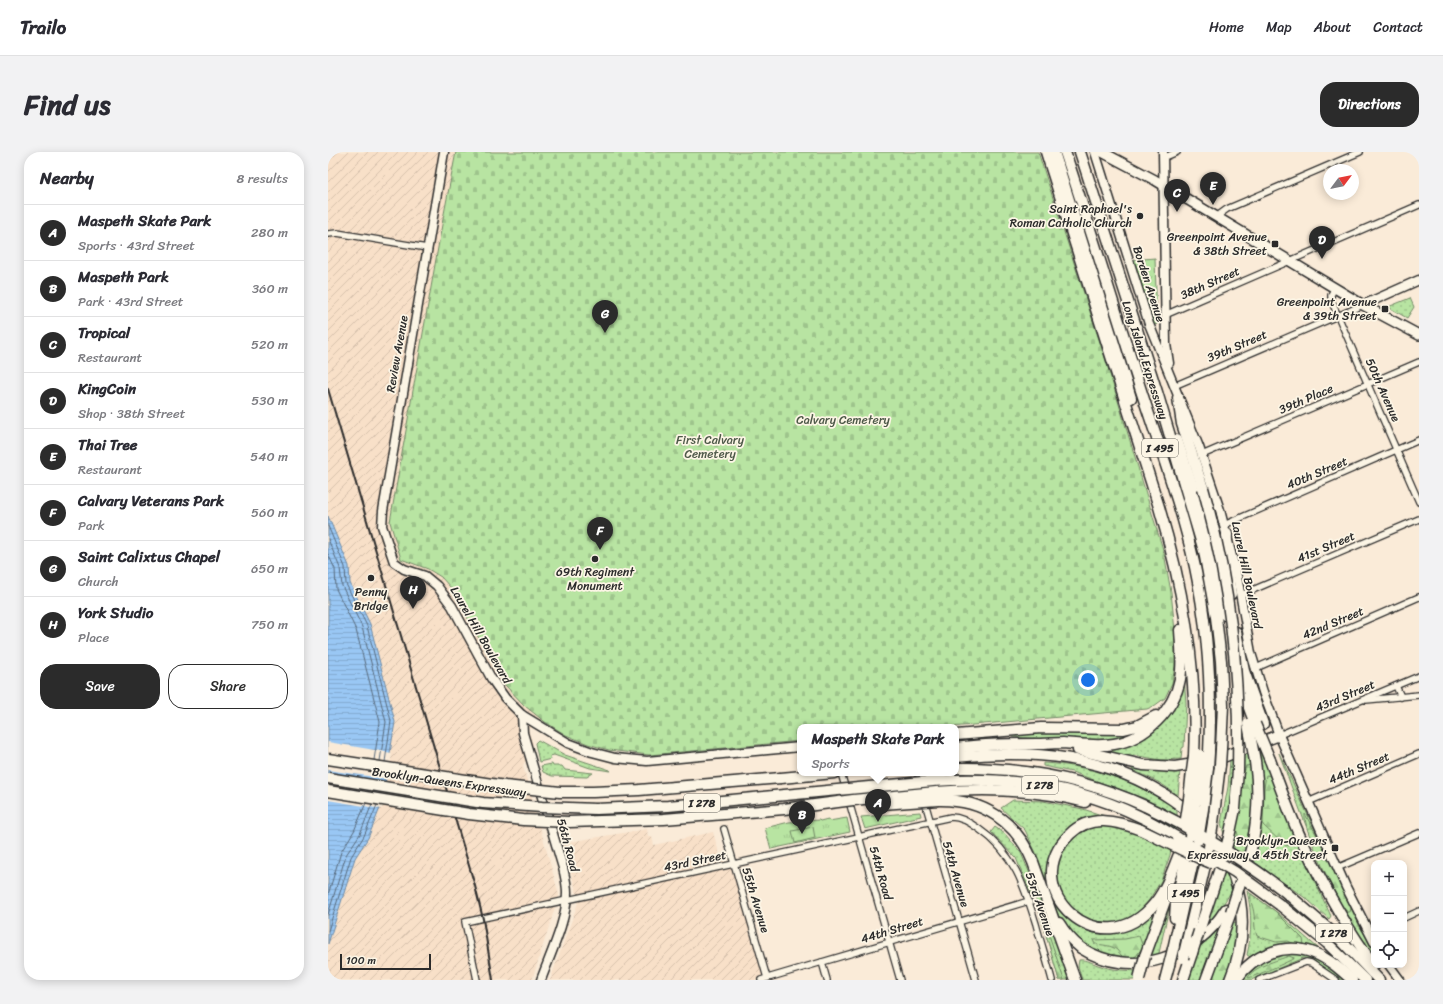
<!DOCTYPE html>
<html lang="en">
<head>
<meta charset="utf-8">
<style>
  :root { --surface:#fff; --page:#f2f2f3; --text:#2b2b33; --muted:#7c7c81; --line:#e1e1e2; --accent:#2b2b2b }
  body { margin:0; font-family:Sriracha,sans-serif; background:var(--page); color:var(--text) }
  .controls { position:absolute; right:12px; bottom:12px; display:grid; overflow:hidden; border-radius:8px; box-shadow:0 2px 10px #0003 }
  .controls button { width:36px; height:36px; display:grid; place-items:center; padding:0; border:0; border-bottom:1px solid var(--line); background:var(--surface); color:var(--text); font:20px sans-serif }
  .compass { position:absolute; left:995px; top:12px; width:36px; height:36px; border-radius:50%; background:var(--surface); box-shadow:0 2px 10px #0003; rotate:58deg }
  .scale { position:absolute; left:12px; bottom:10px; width:91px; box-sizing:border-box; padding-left:4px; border:2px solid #2b2b2b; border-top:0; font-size:11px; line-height:14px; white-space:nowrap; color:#2b2b2b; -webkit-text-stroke:3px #fcf5e5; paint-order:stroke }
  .you { position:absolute; left:760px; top:528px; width:14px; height:14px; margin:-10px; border:3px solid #fff; border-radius:50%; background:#1a73e8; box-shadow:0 0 0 6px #1a73e833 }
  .badge { display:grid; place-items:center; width:26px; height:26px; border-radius:50%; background:var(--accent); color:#fff; font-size:13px; font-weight:700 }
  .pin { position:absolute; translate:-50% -33px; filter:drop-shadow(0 1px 2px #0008) }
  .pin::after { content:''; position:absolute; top:21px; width:14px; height:12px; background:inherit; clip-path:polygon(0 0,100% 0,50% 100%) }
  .popup { position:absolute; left:469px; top:572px; width:162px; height:52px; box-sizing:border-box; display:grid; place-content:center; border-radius:8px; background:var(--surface); filter:drop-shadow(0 1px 3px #0005); font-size:13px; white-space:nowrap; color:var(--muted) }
  .popup b { font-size:15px; color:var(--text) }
  .popup::after { content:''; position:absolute; left:50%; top:100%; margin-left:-8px; border:8px solid transparent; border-top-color:var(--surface) }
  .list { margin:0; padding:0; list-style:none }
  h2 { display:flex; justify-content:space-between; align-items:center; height:52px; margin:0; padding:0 16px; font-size:17px }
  h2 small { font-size:13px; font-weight:400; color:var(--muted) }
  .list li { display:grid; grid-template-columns:26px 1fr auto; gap:12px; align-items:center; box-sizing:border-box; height:56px; padding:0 16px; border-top:1px solid var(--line) }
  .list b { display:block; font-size:15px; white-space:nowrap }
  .list p { margin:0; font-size:13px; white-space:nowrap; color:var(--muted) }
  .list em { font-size:13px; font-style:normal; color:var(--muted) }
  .actions { display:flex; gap:8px; padding:12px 16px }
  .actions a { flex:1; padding:9px 0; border:1px solid var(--accent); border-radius:16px; text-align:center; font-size:14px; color:var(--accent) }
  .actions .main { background:var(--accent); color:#fff }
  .icon { flex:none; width:22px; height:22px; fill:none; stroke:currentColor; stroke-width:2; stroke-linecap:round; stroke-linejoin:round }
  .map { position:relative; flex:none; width:1091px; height:828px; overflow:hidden; border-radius:16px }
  header { display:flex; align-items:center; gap:24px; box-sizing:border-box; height:56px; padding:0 20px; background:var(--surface); border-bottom:1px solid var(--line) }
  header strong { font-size:19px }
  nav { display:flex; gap:22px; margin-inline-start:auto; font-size:14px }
  .intro { display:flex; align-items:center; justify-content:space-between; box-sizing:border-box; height:96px; padding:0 24px }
  h1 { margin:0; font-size:28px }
  .button { padding:10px 18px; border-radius:16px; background:var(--accent); color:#fff; font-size:14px; font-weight:700 }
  main { display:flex; gap:24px; padding:0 24px }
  aside { flex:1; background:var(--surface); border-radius:16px; box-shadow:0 2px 10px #0003 }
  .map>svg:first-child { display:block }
</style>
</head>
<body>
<header>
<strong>Trailo</strong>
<nav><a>Home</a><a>Map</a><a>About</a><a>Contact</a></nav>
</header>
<div class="intro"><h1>Find us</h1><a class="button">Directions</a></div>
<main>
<aside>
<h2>Nearby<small>8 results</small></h2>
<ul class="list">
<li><span class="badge">A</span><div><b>Maspeth Skate Park</b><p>Sports · 43rd Street</p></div><em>280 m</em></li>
<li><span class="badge">B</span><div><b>Maspeth Park</b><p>Park · 43rd Street</p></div><em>360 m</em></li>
<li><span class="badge">C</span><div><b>Tropical</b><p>Restaurant</p></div><em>520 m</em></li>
<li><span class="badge">D</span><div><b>KingCoin</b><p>Shop · 38th Street</p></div><em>530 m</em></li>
<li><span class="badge">E</span><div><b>Thai Tree</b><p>Restaurant</p></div><em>540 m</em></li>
<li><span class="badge">F</span><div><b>Calvary Veterans Park</b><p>Park</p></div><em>560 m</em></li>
<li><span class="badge">G</span><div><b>Saint Calixtus Chapel</b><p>Church</p></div><em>650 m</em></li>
<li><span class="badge">H</span><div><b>York Studio</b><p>Place</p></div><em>750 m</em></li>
</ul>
<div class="actions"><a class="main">Save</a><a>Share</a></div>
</aside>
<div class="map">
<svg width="1091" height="828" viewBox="0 0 1091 828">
  <defs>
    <pattern id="industrial-furrows" width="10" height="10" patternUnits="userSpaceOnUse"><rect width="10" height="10" fill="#f8e0c8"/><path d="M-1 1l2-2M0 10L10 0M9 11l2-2" fill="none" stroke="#d5c0ac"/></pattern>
    <pattern id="grass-dots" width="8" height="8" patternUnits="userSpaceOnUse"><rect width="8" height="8" fill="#b8e4a2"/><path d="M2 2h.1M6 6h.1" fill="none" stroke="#9ec48c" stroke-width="1.8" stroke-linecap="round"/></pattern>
    <pattern id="forest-firs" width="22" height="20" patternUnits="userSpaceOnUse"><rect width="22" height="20" fill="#b8e4a2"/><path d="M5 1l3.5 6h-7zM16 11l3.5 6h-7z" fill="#9ec48c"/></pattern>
    <pattern id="cemetery-stones" width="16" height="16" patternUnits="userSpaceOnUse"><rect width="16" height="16" fill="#b8e4a2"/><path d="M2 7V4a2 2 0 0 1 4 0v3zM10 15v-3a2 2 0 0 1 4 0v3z" fill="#9ec48c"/></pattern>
    <pattern id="park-tufts" width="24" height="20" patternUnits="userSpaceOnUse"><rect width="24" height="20" fill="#b8e4a2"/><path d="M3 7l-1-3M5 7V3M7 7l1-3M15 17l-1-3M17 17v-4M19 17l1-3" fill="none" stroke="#9ec48c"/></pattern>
    <pattern id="water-rules" width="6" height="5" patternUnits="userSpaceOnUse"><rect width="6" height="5" fill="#99c7f4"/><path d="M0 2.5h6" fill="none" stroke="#84abd1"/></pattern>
  </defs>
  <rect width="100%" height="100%" fill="#faebd8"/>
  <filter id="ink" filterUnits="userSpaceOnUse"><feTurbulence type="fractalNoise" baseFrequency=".025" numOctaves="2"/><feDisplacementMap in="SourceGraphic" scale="8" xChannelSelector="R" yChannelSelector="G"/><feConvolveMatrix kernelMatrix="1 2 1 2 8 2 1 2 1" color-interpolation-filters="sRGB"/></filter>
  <g filter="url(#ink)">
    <g fill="url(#industrial-furrows)">
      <path d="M0,0h128l-13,67 -53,303 11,37 27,10 13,8 10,11 54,97 20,21 20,16 -17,7 5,15 -10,22 36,129 -27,85h-204v-36l27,-86 13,-20 15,-43 12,-73 -25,-98 -20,-41 -1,-17 -21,-50z"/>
      <path d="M319,677l1,8h4l2,8 59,-13 8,27 15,11 31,108 -6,2h-211l29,-80 -17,-57z"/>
    </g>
    <g fill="url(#grass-dots)" stroke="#728866">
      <path d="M1082,146l4,9 -7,11 -19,-11z"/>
      <path d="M856,524l2,27 -2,44 -2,1 -1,11 -20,1 -28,-5 -1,3 -34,-9 46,-13z"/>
      <path d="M714,579l78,2 14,-1 -18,8 -21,2 -82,-5 2,-4z"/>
      <path d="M210,588l27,15 45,15 1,1 -21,-3 -36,-13 -4,1 1,3 -12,3 -4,-19z"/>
      <path d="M934,595l29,84 40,85 -2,3 -21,-19 -55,-39 6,-27 3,-27 -5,-59z"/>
      <path d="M922,599l1,62 -4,28 -8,26 -7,-27 11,-87z"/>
      <path d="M951,601l81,174 14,23v6c-45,-60 -69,-133 -95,-203z"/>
      <path d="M908,605l-2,23 -9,58 -4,-15 7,-36 2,-27z"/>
      <path d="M715,611c49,2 94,19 134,46v11l-7,35 -9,26 -12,19 -15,17 -19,6 -23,-2 -21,-12 -11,-19 -3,-19 6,-21 14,-15 19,-10 22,1 22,6 6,-33 -74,-27 -29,-6z"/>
      <path d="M224,612l1,2h9l3,4 28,3 -6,4 -35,-1 -9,-4 -2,-6z"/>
      <path d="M805,615l47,3 -2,26c-14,-12 -29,-19 -46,-26z"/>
      <path d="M685,648l30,1 40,8 31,10 -22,-1 -15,4 -14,13 -8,14 -2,46 11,19 24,16 21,3 16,-3 26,-16 4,2 -16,47 -47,-11 -29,-26 -10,-23 -16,-48 -12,-25 -24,-22z"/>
      <path d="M667,675l10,7 16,19 13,30 21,55 14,42h-10l-22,-76 -5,-15 -1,5 -15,-36 -25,-26z"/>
      <path d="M895,709l9,29c-8,14 -17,26 -29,38z"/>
      <path d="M854,712l-11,35 -12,54 -10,4 5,-20z"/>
      <path d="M919,739l31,22 49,43 -30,-10 -45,12 -5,-3c5,-23 5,-41 0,-64z"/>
      <path d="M894,768l2,2 -22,58h-15l10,-34 7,-4z"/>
      <path d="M961,800l21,4 13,6 22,18h-4l-30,-21 -8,-1 -52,22h-11l7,-9 22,-15z"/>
      <path d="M751,808c9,-1 14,4 22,6 11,4 23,4 35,5l-2,9h-52l-4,-14z"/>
    </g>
    <g fill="url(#forest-firs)" stroke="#728866">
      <path d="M924,613c3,25 -1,51 -5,76l-1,3 -3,1 -3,-3 -4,-14 6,-48 4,-14z"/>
      <path d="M938,623l5,1 23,61 -2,7 -3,2 -6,-2 -20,-19 1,-37z"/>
      <path d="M977,662l16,29 30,65 -1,4h-2l-5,-4c-9,-17 -40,-77 -38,-94z"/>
      <path d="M923,742l24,17 28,28 1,6 -5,1 -11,-5 -12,1 -19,-6c-3,-8 -2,-14 -3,-22 -1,-8 -4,-12 -3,-20z"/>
      <path d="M712,761l5,10 19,57h-5z"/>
      <path d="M905,770l4,1 -5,38 -9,19h-11l14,-45z"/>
      <path d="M811,784l4,11 -7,9 -8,5c-5,-3 -7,-6 -11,-11 -6,-5 -15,-5 -22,-6l-2,-4 32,-1z"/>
      <path d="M961,804l5,2c-3,3 -41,19 -46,20 4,-11 30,-18 41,-22z"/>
    </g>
    <path fill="url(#cemetery-stones)" stroke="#728866" d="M128,0h582l67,206 59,195 7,39 4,39v35l-3,17 -7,15 -11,8 -7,3 -196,18h-151v14l-151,14 -40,-5 -21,-6 -22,-9 -21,-13 -20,-16 -20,-21 -54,-97 -10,-11 -13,-8 -27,-10 -11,-37 53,-303z"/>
    <g fill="url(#park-tufts)" stroke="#728866">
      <path d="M827,106l2,66 -3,1 -23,-65z"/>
      <path d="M519,666l3,14 -79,17 -6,-21 24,-6 30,-2 1,1 8,-2 1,2z"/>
    </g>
    <g fill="#b8e4a2" stroke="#728866">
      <path d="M592,660l1,4 -56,13 -4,-12z"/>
      <path d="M485,675l2,11 -20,5 -3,-12z"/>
    </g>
    <path fill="url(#water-rules)" stroke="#6d89a4" d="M0,364l21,50 1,17 20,41 25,98 -13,81 -14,35 -13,20 -27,86z"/>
    <g fill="#faebd8">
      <path d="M0,590l64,11 -4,26 -60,-9z"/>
      <path d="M0,621l59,10 -3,20 -2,6 -54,-9z"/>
    </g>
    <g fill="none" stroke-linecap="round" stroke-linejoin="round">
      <g stroke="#57697b" stroke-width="1">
        <path d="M0,374l17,41 1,17 21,42 24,95 -6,41"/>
        <path d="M0,387l12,29 2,18 20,41 24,95 -6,39"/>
        <path d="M0,402l7,15 1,20 20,41 24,92 -6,38"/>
        <path d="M0,743l13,-43 13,-21 12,-28"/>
        <path d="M0,763l18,-60 14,-21 12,-30"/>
        <path d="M0,779l23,-74 13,-21 13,-31"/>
      </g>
      <g stroke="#2b2b2b" stroke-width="8">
        <g id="street">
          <path d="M835,6l14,-6"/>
          <path d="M888,65l11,-8 133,-57"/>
          <path d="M0,82l9,-1 90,15"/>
          <path d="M1007,135l-4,8v5l88,202"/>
          <path d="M837,163l254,-110"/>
          <path d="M846,234l189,-81"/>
          <path d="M874,303l217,-93"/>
          <path d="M896,373l195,-85"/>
          <path d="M913,443l178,-76"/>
          <path d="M928,516l163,-71"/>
          <path d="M1068,534l5,11"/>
          <path d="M1038,548l53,-5"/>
          <path d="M951,583l140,-59"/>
          <path d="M513,621l5,17"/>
          <path d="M590,621l2,12"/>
          <path d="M520,646l52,182"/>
          <path d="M596,647l52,181"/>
          <path d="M980,650l111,-48"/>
          <path d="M396,677l43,149"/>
          <path d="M1009,716l82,-35"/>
          <path d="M1076,766l15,-7"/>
          <path d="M494,810l5,18"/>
          <path d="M149,828l-12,-58 486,-105c10,0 20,6 28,12 35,24 45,56 57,95 5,19 11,37 16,56"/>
          <path d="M433,828l268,-79"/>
          <path d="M931,828l47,-18 5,1 25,17"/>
        </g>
      </g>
      <g stroke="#2b2b2b" stroke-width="11">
        <g id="secondary">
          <path d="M116,0l-61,359 -1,15 12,36 10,7 21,7 12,10 15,20 39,72 14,20 17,17 46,28 24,9 23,6 32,3 153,-14"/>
          <path d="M767,0l54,172 50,123 21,63 17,66 14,77 12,39 16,43 67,152 28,55"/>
          <path d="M835,0l3,192 3,19"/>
          <path d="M1035,153l56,-25"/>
          <path d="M194,563l1,18 40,135c2,8 4,17 4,25 0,27 -17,62 -26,87"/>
          <path d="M1061,813l11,15"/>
        </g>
      </g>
      <g stroke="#2b2b2b" stroke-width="12">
        <path id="primary" d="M774,0l53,28 208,125 56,30"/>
      </g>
      <g stroke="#2b2b2b" stroke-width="13">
        <g id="highway">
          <path d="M718,0l113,355c24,80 39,166 35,249"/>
          <path d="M726,0l77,246"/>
          <path d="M737,0c25,75 48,151 72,226 20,63 44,125 58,189 13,61 17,124 14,186"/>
          <path d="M752,0l77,240 47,159 12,66 5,44 2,45 -2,43"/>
          <path d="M850,246l4,26 21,64"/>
          <path d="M849,288l32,95 16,80"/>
          <path d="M899,382l-1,25 5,35"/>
          <path d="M908,480l8,39 19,53"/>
          <path d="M910,524l7,21 10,27"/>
          <path d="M628,583l85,-7 83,1 13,-3 19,-10"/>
          <path d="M628,596c28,-4 54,-4 82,-4 8,0 17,-1 25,-1 17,1 34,4 51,1 32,-5 60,-34 66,-65 3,-16 1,-33 0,-49"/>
          <path d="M750,598l65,15 32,2 38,-6 66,-26"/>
          <path d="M628,605c78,-8 151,-2 217,43 28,19 50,44 61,77 12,35 10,69 -4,103"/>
          <path d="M942,608c11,29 21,59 35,87 20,42 41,81 69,118"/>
          <path d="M628,616c65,-1 130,11 189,38"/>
          <path d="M453,626l53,-5"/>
          <path d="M605,629c71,-5 143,4 208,36 13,6 25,14 37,21"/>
          <path d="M608,640c50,-4 99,-3 149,10"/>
          <path d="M861,647l3,-28"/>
          <path d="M610,648c45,-1 78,21 95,62l42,118"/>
          <path d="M867,652l4,-35"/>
          <path d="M875,657l5,-41"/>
          <path d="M885,671l7,-58"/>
          <path d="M813,678c-24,-9 -51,-16 -71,4 -56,55 31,136 85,69 12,-15 18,-34 25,-51"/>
          <path d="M901,685l6,-28 3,-39"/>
          <path d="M912,731c16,-39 21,-80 15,-122"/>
          <path d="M955,738l58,50 38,40"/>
          <path d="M952,753l47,38 38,37"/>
          <path d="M847,766l1,-16 13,-57"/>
          <path d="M731,771c6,10 13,18 22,25 50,32 115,10 145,-39"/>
          <path d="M871,779l24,-72"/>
          <path d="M859,789l21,-88"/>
          <path d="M845,797l23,-101"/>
          <path d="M817,804l24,-66"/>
          <path d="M837,828l4,-15"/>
          <path d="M855,828l9,-27"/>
          <path d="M878,828l25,-68"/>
          <path d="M908,828c17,-26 49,-38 78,-27 15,6 27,17 38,27"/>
        </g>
      </g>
      <use href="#street" stroke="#fcf5e5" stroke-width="5.5"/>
      <use href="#secondary" stroke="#fcf5e5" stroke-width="8"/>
      <use href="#primary" stroke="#fcf5e5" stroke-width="9"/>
      <use href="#highway" stroke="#fcf5e5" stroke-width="10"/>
      <path stroke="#2b2b2b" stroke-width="2" d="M0,237l147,497 8,33 10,61"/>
      <g stroke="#2b2b2b" stroke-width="13" stroke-linecap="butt">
        <g id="highway-bridge">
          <path d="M875,336c27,95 37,184 35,282"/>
          <path d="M920,572l7,37"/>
          <path d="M927,572l15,36"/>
          <path d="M0,607l177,27 55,6h33l46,-2 142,-12"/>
          <path d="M892,613l1,-16"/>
          <path d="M880,616l1,-15"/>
          <path d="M871,617l1,-14"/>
          <path d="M864,619l2,-15"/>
          <path d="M0,626l155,25 59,4 54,2 72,-3 265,-25"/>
          <path d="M0,639l141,23 54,6 46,2 95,-3 120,-10 69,-9 83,-8"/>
          <path d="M554,652l56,-4"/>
          <path d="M817,654c49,23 95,52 138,84"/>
          <path d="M858,667l3,-20"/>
          <path d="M813,678l58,28 12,5"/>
          <path d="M862,684l5,-32"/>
          <path d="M850,686l57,34 45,33"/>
          <path d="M870,688l5,-31"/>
          <path d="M881,695l4,-24"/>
          <path d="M896,703l5,-18"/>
          <path d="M903,760l9,-29"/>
          <path d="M864,801l7,-22"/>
          <path d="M855,806l4,-17"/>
          <path d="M841,813l4,-16"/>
          <path d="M811,827l6,-23"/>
        </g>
      </g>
      <use href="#highway-bridge" stroke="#fcf5e5" stroke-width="10"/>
    </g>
  </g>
  <g fill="#2b2b2b" stroke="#fcf5e5" stroke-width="1.5">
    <circle cx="812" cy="64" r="4"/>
    <rect x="943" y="88" width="8" height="8" rx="2"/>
    <rect x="1053" y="153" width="8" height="8" rx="2"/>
    <circle cx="267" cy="407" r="4"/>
    <circle cx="43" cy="426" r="4"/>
    <rect x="1003" y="692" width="8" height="8" rx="2"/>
  </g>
  <g text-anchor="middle" stroke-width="3.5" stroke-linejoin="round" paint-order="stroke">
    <g fill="#fcf5e5" stroke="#6a6863" stroke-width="1">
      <rect x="814" y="287" width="36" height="18" rx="3"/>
      <rect x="694" y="624" width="36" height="18" rx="3"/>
      <rect x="356" y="642" width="36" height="18" rx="3"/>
      <rect x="840" y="732" width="36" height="18" rx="3"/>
      <rect x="988" y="772" width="36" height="18" rx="3"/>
    </g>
    <g font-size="11" font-weight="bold" fill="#2b2b2b">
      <text x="832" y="300">I 495</text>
      <text x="712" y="637">I 278</text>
      <text x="374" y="655">I 278</text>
      <text x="858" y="745">I 495</text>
      <text x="1006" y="785">I 278</text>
    </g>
    <g font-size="12" fill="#2b2b2b" stroke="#fcf5e5" text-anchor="end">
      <text x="804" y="61">Saint Raphael's<tspan x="804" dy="14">Roman Catholic Church</tspan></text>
      <text x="939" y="89">Greenpoint Avenue<tspan x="939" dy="14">&amp; 38th Street</tspan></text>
      <text x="1049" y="154">Greenpoint Avenue<tspan x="1049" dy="14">&amp; 39th Street</tspan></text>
      <text x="267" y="424" text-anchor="middle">69th Regiment<tspan x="267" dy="14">Monument</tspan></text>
      <text x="43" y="444" text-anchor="middle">Penny<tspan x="43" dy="14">Bridge</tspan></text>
      <text x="999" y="693">Brooklyn-Queens<tspan x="999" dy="14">Expressway &amp; 45th Street</tspan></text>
    </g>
    <g font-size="12" fill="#2b2b2b" stroke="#fcf5e5">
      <text transform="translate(882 131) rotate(-24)" y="4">38th Street</text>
      <text transform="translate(821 132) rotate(72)" y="4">Borden Avenue</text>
      <text transform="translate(909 194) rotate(-23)" y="4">39th Street</text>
      <text transform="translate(69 202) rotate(-80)" y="4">Review Avenue</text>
      <text transform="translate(817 208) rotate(72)" y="4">Long Island Expressway</text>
      <text transform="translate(1055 238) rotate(66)" y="4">50th Avenue</text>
      <text transform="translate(978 247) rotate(-23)" y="4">39th Place</text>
      <text transform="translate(989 321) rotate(-23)" y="4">40th Street</text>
      <text transform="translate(998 395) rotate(-23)" y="4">41st Street</text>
      <text transform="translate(919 423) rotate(78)" y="4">Laurel Hill Boulevard</text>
      <text transform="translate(1005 471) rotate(-23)" y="4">42nd Street</text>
      <text transform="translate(153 483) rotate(60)" y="4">Laurel Hill Boulevard</text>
      <text transform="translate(1017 544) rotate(-23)" y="4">43rd Street</text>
      <text transform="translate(1031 616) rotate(-23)" y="4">44th Street</text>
      <text transform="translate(121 630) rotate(8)" y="4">Brooklyn-Queens Expressway</text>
      <text transform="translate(240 693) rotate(75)" y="4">56th Road</text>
      <text transform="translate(367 709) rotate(-12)" y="4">43rd Street</text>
      <text transform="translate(553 721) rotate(74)" y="4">54th Road</text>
      <text transform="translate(628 722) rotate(74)" y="4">54th Avenue</text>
      <text transform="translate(428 748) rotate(73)" y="4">55th Avenue</text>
      <text transform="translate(712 752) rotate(71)" y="4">53rd Avenue</text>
      <text transform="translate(564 778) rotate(-17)" y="4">44th Street</text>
    </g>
    <g font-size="12" fill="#4e5949" stroke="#fcf5e5">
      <text x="515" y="272">Calvary Cemetery</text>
      <text x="382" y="292">First Calvary<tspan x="382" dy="14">Cemetery</tspan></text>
    </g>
  </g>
</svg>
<div class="controls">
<button>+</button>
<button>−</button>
<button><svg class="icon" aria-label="locate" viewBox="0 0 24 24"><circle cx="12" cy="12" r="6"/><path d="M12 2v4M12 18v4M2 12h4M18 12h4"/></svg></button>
</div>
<svg class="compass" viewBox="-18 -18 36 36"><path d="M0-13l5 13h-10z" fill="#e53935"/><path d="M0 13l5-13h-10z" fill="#7c7c81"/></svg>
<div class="scale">100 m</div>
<div class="you"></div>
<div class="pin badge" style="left:550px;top:670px">A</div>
<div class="popup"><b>Maspeth Skate Park</b>Sports</div>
<div class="pin badge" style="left:474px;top:682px">B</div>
<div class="pin badge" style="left:849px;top:60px">C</div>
<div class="pin badge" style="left:994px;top:107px">D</div>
<div class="pin badge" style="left:885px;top:53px">E</div>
<div class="pin badge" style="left:272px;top:398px">F</div>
<div class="pin badge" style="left:277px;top:181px">G</div>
<div class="pin badge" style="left:85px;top:457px">H</div>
</div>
</main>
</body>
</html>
